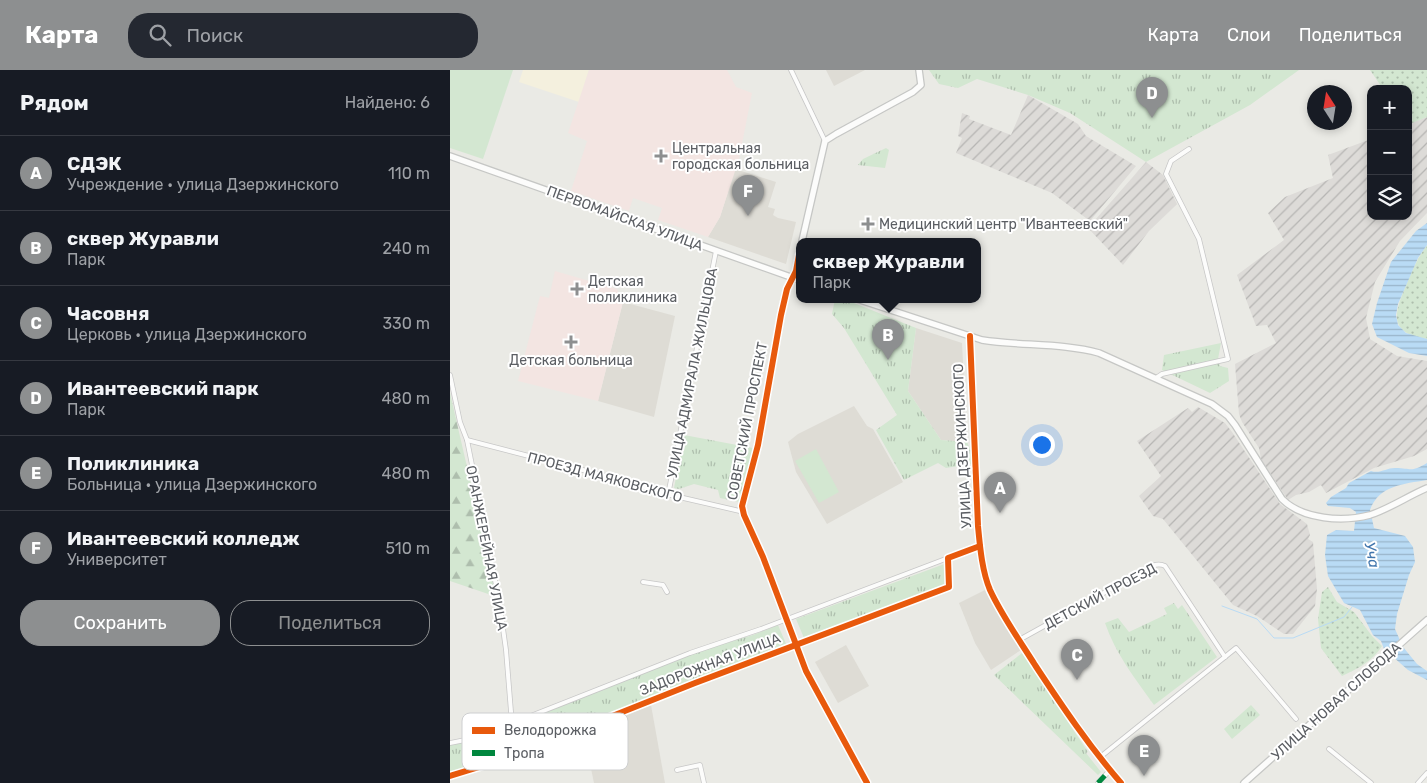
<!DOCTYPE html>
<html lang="ru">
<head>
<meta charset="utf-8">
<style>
  :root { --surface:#171b24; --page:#242831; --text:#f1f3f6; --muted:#9ea1a6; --line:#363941; --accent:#8d8f90 }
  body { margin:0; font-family:Rubik,sans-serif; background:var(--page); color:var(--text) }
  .controls { position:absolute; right:15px; top:15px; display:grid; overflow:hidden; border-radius:10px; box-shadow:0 2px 8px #0003 }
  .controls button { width:45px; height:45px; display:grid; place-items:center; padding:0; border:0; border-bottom:1px solid var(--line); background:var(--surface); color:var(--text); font:25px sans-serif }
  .compass { position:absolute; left:857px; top:15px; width:45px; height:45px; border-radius:50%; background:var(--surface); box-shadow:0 2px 8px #0003; rotate:348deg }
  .you { position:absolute; left:591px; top:374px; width:18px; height:18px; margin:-12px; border:4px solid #fff; border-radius:50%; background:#1a73e8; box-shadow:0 0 0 8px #1a73e833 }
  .badge { display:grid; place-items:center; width:32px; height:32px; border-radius:50%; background:var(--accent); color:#fff; font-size:16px; font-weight:700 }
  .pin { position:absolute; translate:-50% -41px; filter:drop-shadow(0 1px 2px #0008) }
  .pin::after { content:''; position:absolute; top:26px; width:18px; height:15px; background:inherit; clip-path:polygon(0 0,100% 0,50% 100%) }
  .popup { position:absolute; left:346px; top:168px; width:185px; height:65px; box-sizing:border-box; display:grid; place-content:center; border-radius:10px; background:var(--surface); filter:drop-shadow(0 1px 4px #0005); font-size:16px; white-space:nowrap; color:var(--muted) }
  .popup b { font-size:19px; color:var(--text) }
  .popup::after { content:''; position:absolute; left:50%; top:100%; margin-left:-10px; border:10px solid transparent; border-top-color:var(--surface) }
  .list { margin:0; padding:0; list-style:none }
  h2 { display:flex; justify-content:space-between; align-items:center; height:65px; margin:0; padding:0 20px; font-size:21px }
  h2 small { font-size:16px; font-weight:400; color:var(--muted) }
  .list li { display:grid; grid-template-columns:32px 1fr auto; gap:15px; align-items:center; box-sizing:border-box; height:75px; padding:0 20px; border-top:1px solid var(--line) }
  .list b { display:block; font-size:19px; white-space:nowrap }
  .list p { margin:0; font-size:16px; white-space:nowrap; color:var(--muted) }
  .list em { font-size:16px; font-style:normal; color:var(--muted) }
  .actions { display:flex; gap:10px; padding:15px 20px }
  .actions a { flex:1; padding:11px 0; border:1px solid var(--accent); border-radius:20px; text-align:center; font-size:18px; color:var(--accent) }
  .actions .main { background:var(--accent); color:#fff }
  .icon { flex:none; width:28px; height:28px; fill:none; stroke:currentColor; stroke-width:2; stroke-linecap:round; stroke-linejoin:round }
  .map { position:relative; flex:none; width:977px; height:713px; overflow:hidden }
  header { display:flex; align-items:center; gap:30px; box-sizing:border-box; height:70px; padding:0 25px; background:var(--accent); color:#fff }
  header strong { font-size:24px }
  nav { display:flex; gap:28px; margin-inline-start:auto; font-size:18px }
  .search { width:350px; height:45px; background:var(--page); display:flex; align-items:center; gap:12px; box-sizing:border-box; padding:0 18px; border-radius:20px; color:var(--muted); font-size:19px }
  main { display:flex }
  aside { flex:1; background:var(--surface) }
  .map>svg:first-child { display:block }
</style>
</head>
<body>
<header>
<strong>Карта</strong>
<div class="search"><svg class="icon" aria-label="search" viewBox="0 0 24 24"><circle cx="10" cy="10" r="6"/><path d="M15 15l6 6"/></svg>Поиск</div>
<nav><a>Карта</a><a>Слои</a><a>Поделиться</a></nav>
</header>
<main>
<aside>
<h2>Рядом<small>Найдено: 6</small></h2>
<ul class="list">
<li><span class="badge">A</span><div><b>СДЭК</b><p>Учреждение · улица Дзержинского</p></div><em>110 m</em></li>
<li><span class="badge">B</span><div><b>сквер Журавли</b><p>Парк</p></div><em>240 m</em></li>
<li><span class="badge">C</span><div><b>Часовня</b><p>Церковь · улица Дзержинского</p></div><em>330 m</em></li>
<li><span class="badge">D</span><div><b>Ивантеевский парк</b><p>Парк</p></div><em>480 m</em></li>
<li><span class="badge">E</span><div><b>Поликлиника</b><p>Больница · улица Дзержинского</p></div><em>480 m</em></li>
<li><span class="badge">F</span><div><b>Ивантеевский колледж</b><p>Университет</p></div><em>510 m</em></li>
</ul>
<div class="actions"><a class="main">Сохранить</a><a>Поделиться</a></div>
</aside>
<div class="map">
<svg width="977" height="713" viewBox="0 0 977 713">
  <defs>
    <pattern id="industrial-furrows" width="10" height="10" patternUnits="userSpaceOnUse" patternTransform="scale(1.25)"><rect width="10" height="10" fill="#dddbd8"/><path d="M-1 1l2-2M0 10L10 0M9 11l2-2" fill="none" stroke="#b6b5b3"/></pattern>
    <pattern id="grass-dots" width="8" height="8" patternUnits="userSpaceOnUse" patternTransform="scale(1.25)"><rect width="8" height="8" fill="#d3e7d1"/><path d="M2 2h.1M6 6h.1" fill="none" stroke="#aebead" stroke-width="1.8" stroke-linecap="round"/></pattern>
    <pattern id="forest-firs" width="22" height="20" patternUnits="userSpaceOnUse" patternTransform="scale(1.25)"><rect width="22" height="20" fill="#d3e7d1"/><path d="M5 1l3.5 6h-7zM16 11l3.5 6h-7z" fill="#aebead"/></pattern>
    <pattern id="park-tufts" width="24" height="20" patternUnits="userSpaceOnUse" patternTransform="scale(1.25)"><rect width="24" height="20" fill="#d3e7d1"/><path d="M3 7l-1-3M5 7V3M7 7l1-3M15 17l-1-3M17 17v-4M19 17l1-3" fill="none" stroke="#aebead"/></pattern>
    <pattern id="water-rules" width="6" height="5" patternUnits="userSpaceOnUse" patternTransform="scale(1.25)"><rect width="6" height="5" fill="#b9dbf5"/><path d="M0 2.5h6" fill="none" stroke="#99b5ca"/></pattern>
  </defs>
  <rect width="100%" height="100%" fill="#eaeae5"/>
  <path fill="#f4f0de" d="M73,0h66l-10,32 -60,-20z"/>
  <g fill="url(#industrial-furrows)">
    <path d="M578,25l50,29 8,12 50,30 -46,55 -38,-28 -96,-40 6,-15 -4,-2 4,-23 8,3 -1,3 42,16z"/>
    <path d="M977,47v96l-27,28 -25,41 -9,36 4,21 27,17 30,5v88l-13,7 -40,12 -48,25 -5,-8 -12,7 -13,3 -8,5 -27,-41 -2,-11 -17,-26 -3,-8 -4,-50 41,-21 -9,-18 -11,1 -19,-51 47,-35 -16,-27 17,-16 48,-19 -5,-23 43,-16v77h37v-92z"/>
    <path d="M696,92l17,13 14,29 -28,27 -26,34 -35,-37z"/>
    <path d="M748,337l27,16 7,9 48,72 27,20 3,11 -2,4 5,3 4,47 -2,17 -22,28h-9l-27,-18 -24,-11 -70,-86 -10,-3 -14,-20 22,-20 -24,-35 51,-33 4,4z"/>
  </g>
  <g fill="#dedcd5">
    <path d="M376,0h39l-31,16z"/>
    <path d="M285,99l41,13 -8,25 7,2 -2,6 5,3 18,4 -10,42 -78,-27 12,-20z"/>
    <path d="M173,232l52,14 -21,101 -56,-16z"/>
    <path d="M466,258l46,15 5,99 -26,-2 -33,-49z"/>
    <path d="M404,336l13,20 6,3 30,53 -76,42 -31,-52 -8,-30 10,-8z"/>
    <path d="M535,520l36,60 -30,20 -16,-27 -16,-40z"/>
    <path d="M396,575l23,41 -31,17 -23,-41z"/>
    <path d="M201,635l14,78h-71l-11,-53z"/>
  </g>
  <g fill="#f3e5e2">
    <path d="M139,0h138l9,17 16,6 -13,66 -19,58 -12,20 -50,-17 4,-12 -29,-10 -4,13 -58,-20 16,-50 -19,-8z"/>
    <path d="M105,201l62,18 6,13 -25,99 -80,-20 22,-85 9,2z"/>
  </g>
  <g fill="url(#grass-dots)">
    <path d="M920,0h57v47l-15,6 -4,-4v-30h-25z"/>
    <path d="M977,175v94c-41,-6 -32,-27 -20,-56 6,-14 11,-26 20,-38z"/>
    <path d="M878,517l9,15 17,10 18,24 10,10c-9,15 -25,23 -40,30l-21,-28 -3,-29 4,-27z"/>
  </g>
  <path fill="url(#forest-firs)" d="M0,323l47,204 -47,-16z"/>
  <g fill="url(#park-tufts)">
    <path d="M479,0h370l-49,35 -104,57 -76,-49 -42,-18 -51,-16 -19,9 -19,-4z"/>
    <path d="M436,78l3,2 -4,18 -27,-3 5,-6z"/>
    <path d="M385,229h9l72,29 -8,63 33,49 26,2 5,11 -1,11 -25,4 -8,-5 -34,17 -28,-50 21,-15 -53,-87 -12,-14z"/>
    <path d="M771,273l-3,16 2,7 8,2 1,13 -19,12 -48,-23 2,-15z"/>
    <path d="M234,365l69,13 -13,54 -20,-4 -2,-8 -24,-6 -15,5 -5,-1z"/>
    <path d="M497,493l-1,21 -142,54 -8,-19z"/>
    <path d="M724,533l4,6 4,-4 35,52 -63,48c-18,-25 -39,-52 -49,-82l13,-5 11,14 38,-18 -3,-6z"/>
    <path d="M328,555l9,21 -32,15 -247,96 -58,19v-33l25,-5 215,-85 63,-18z"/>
    <path d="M572,583l66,99 -2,1 15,19 -3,3 -104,-100z"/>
    <path d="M801,635l9,10 -28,24 -8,-10z"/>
  </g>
  <g fill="#d3e7d1">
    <path d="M0,0h63l-30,89 -33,-11z"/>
    <path d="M716,38l3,11 -20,7 -4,-10z"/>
    <path d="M366,379l23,43 -20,11 -24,-42z"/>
  </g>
  <g fill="url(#water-rules)">
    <path d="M977,153v22l-9,13 -20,46 -2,11 2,10 8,8 21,6v17l-18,-3 -32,-16 -5,-13 5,-21 14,-41 25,-31z"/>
    <path d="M977,393v17c-23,4 -48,5 -57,30l4,18 31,8 8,11 2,15 -6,13 -12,39 -2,15 8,18 14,17 10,7v9l-19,-10 -24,-21 -3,-8 -8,-6 -13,-25 -16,-7 -16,-27 -3,-21 2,-20 9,-5 18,1 2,-19 -6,-4 -22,-2 -2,-3 5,-6 15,-9 3,-5 22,-12c9,3 15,-3 24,-3 17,0 15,5 32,-5z"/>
  </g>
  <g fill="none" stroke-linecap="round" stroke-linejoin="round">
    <path stroke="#b9dbf5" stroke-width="1" d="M772,536l35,13 17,19h19l51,-21 8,-10"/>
    <g stroke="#c7c7c7" stroke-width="5.5">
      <g id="street">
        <path d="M341,0l34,71"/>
        <path d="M0,305l10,47 7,18 32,160 7,50 6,74"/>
        <path d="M706,308l6,-4 66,-15 -29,-120 -33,-65 5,-13 18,-12"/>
        <path d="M17,370l162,42 37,12 78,18"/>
        <path d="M218,425l48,-244"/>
        <path d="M193,512l20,3 4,7"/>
        <path d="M569,570l117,-65c9,-5 19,-14 29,-9l60,91"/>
        <path d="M0,673l25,-5 215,-85 71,-24 187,-71"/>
        <path d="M879,679l42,34"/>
        <path d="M649,688l137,-110 60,71"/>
        <path d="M227,700l23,-5 4,18"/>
        <path d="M0,706l52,-16 193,-77 254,-96 -1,-29 32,-12"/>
        <path d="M648,713l12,-13"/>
        <path d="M968,713l9,-10"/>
      </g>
    </g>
    <g stroke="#c6c7c5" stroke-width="8">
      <g id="secondary">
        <path d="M0,86l349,124"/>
        <path d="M352,171l23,-100 11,-7 77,-42 8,-7 -2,-15"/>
        <path d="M349,185l-3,16 -9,18 -6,26 -23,130 -16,61 2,9 19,42 43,114 61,112"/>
        <path d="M407,229l125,41c38,6 82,3 117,13l113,51 16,12 7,9 47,74c21,21 61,23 88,16 19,-6 38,-19 57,-27"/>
        <path d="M520,266l8,190c2,21 4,45 12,64 12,26 30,51 45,75 27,41 54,81 86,118"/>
        <path d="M794,713l183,-163"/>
      </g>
    </g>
    <use href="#street" stroke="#fcfcfb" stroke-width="4"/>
    <use href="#secondary" stroke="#fcfcfb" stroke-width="5.5"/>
    <path stroke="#00873e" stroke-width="5" stroke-dasharray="10 5" stroke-linecap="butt" d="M648,713l12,-13"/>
    <g stroke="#fff" stroke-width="9">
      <g id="cycleway">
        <path d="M349,185l-3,16 -9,18 -6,26 -23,130 -16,61 2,9 19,42 43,114 61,112"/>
        <path d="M520,266l8,190c2,21 4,45 12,64 12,26 30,51 45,75 27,41 54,81 86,118"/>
        <path d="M0,706l52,-16 193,-77 254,-96 -1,-29 32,-12"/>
      </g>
    </g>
    <use href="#cycleway" stroke="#e8590c" stroke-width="6"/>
  </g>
  <g fill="#8d8f90" stroke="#fff" stroke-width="2">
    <path d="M208.5 78.5h5v5h5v5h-5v5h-5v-5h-5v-5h5z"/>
    <path d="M415.5 146.5h5v5h5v5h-5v5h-5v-5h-5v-5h5z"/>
    <path d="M124.5 211.5h5v5h5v5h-5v5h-5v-5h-5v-5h5z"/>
    <path d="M118.5 264.5h5v5h5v5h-5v5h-5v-5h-5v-5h5z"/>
  </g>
  <g text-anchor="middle" stroke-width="4" stroke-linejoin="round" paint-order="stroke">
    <g font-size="14" fill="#5b5e63" stroke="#fff" text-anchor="start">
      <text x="222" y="83">Центральная<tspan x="222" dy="16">городская больница</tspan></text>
      <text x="429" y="159">Медицинский центр "Ивантеевский"</text>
      <text x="138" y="216">Детская<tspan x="138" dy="16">поликлиника</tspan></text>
      <text x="121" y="295" text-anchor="middle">Детская больница</text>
    </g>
    <g font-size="14" fill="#5b5e63" stroke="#fff">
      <text transform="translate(175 148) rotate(20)" y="5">ПЕРВОМАЙСКАЯ УЛИЦА</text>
      <text transform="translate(242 303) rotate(-79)" y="5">УЛИЦА АДМИРАЛА ЖИЛЬЦОВА</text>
      <text transform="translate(297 351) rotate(-79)" y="5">СОВЕТСКИЙ ПРОСПЕКТ</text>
      <text transform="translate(512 376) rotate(-93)" y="5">УЛИЦА ДЗЕРЖИНСКОГО</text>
      <text transform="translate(155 407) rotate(15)" y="5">ПРОЕЗД МАЯКОВСКОГО</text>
      <text transform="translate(37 478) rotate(79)" y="5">ОРАНЖЕРЕЙНАЯ УЛИЦА</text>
      <text transform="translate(650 526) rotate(-28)" y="5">ДЕТСКИЙ ПРОЕЗД</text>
      <text transform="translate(260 594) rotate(-21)" y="5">ЗАДОРОЖНАЯ УЛИЦА</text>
      <text transform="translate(886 631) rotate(-42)" y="5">УЛИЦА НОВАЯ СЛОБОДА</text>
    </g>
    <g font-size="15" font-style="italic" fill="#4276ad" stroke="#fff">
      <text transform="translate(922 485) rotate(79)" y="5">Уча</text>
    </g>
  </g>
  <rect x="12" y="643" width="166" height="57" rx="8" fill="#fff" stroke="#cecfd0" stroke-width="1"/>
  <rect x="22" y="657" width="23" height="7" fill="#e8590c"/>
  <rect x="22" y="680" width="23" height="6" fill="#00873e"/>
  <g font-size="14" fill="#5b5e63">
    <text x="54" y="665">Велодорожка</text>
    <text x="54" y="688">Тропа</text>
  </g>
</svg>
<div class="controls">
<button>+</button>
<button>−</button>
<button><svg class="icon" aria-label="layers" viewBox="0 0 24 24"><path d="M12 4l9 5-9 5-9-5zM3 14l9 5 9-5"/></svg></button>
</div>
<svg class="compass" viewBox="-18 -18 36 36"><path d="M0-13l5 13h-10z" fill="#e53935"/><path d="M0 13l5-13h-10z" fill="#9ea1a6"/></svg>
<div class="you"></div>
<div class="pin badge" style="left:550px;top:443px">A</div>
<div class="pin badge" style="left:438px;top:290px">B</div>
<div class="popup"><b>сквер Журавли</b>Парк</div>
<div class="pin badge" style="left:627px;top:610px">C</div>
<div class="pin badge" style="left:702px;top:48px">D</div>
<div class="pin badge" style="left:694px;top:706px">E</div>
<div class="pin badge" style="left:298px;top:146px">F</div>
</div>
</main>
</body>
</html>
